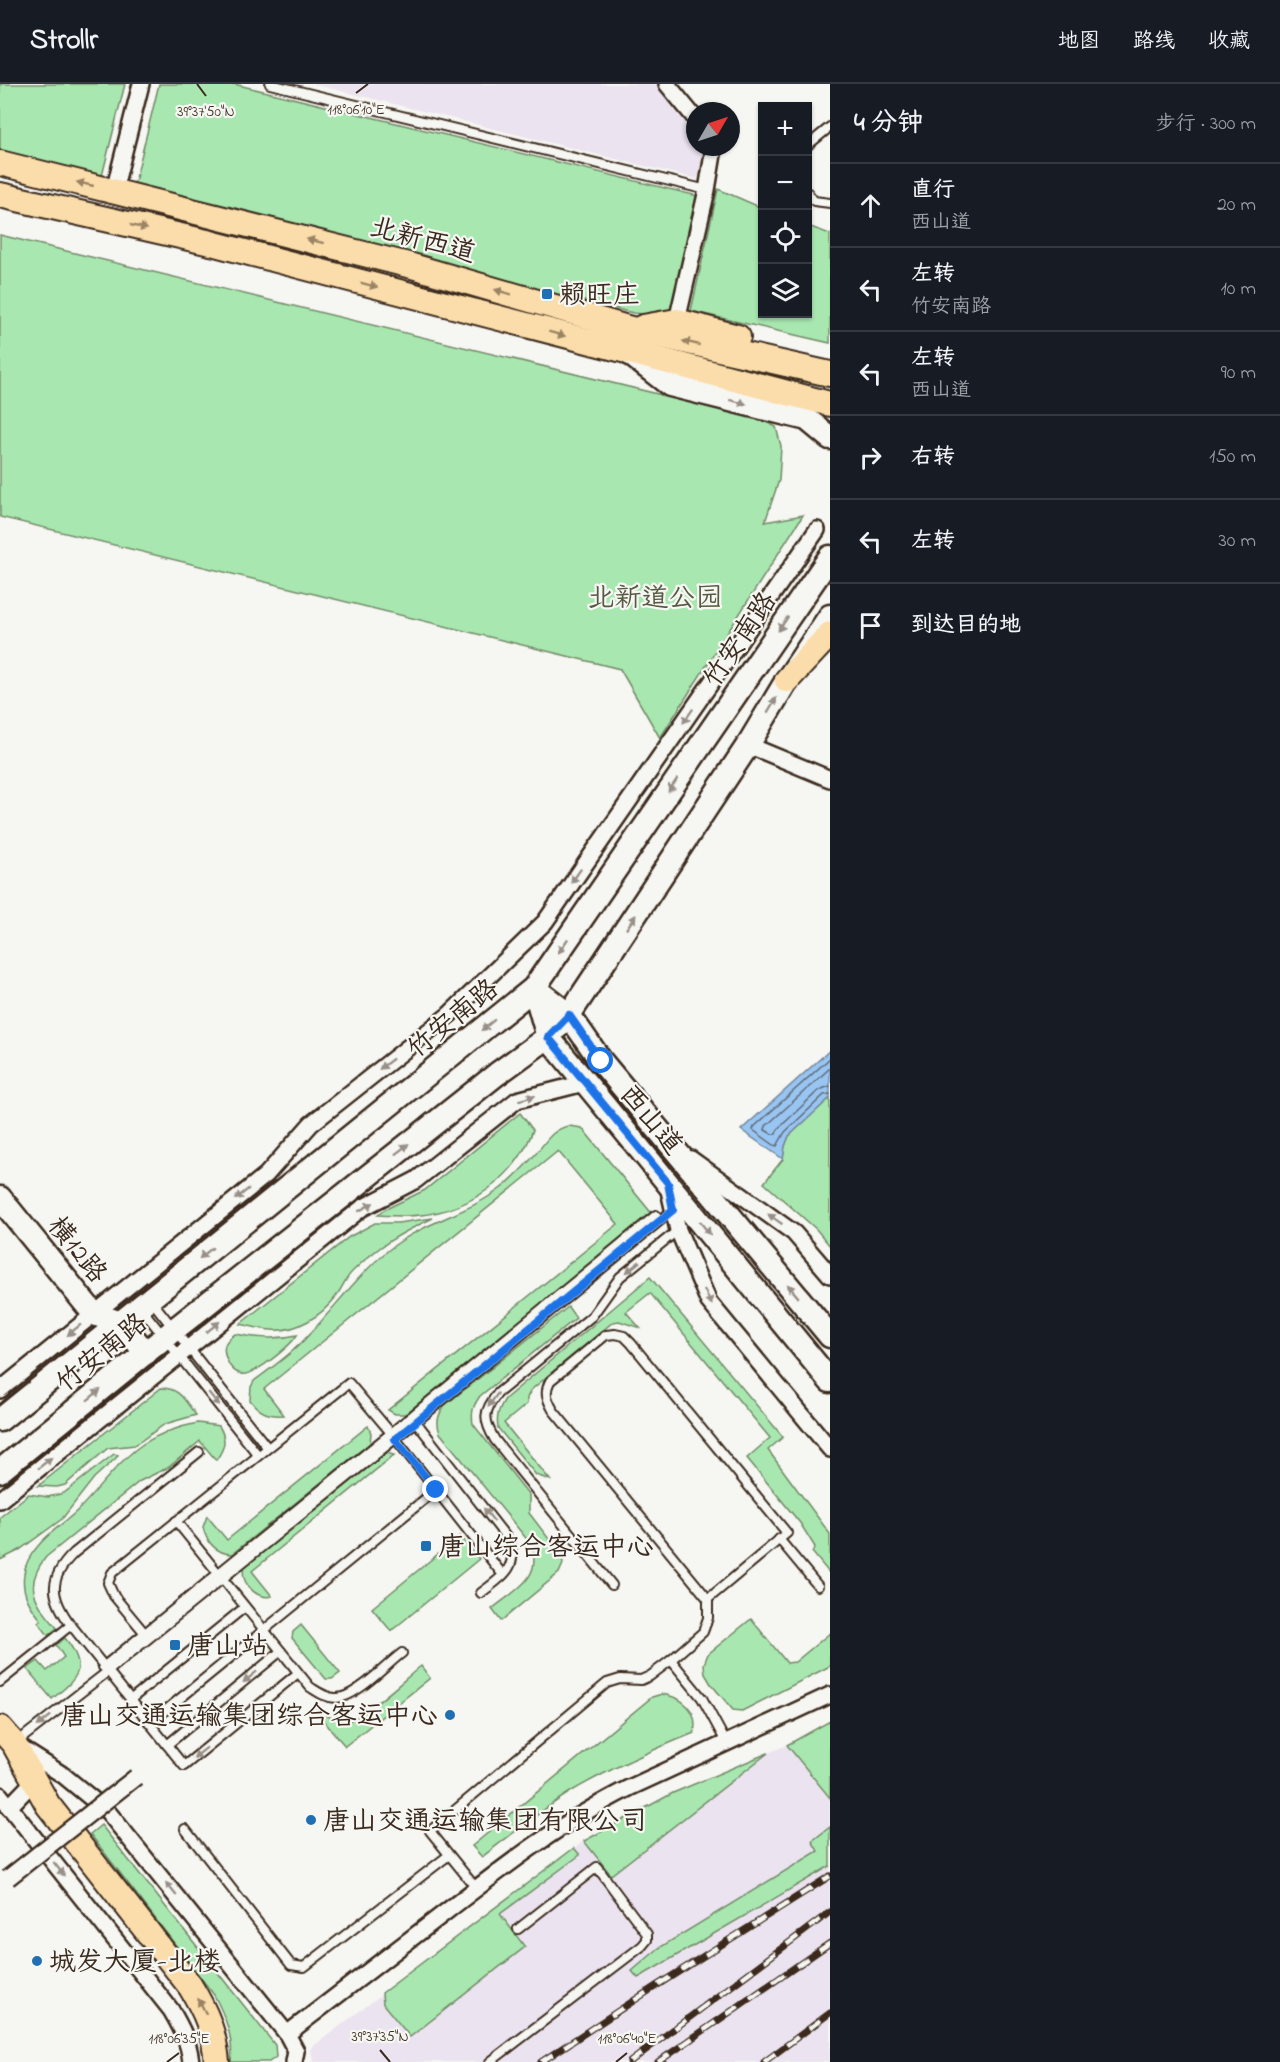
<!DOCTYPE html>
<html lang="zh">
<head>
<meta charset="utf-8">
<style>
  :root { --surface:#171b24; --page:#242831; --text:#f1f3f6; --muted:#9ea1a6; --line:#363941 }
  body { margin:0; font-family:"Indie Flower","LXGW WenKai TC",sans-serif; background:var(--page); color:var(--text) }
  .controls { position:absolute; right:18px; top:18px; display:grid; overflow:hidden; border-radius:0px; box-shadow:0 2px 4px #0004 }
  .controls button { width:54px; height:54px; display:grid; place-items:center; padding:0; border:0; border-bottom:2px solid var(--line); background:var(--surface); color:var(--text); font:30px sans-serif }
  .compass { position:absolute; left:686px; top:18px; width:54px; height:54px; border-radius:50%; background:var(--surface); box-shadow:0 2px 4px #0004; rotate:51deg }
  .stop { position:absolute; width:18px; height:18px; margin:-14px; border:4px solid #1a73e8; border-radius:50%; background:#fff }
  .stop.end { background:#1a73e8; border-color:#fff; box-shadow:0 2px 6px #0008 }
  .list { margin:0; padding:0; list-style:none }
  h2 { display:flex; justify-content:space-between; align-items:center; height:78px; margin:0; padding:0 24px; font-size:26px }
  h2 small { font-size:20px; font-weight:400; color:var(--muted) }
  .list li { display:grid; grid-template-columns:39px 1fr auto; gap:18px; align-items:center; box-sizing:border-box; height:84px; padding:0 24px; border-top:2px solid var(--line) }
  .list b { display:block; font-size:22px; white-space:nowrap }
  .list p { margin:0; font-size:20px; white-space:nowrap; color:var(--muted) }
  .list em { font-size:20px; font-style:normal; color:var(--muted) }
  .icon { flex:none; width:33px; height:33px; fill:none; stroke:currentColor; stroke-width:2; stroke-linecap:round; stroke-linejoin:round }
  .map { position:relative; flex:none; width:830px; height:1978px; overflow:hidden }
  header { display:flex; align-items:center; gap:36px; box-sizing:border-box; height:84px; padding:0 30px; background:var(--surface); border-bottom:2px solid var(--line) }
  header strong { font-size:28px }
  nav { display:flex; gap:33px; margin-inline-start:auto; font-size:21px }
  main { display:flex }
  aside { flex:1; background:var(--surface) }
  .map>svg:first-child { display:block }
</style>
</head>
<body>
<header>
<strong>Strollr</strong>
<nav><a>地图</a><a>路线</a><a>收藏</a></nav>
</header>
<main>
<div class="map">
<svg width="830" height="1978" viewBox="0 0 830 1978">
  <rect width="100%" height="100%" fill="#f6f6f2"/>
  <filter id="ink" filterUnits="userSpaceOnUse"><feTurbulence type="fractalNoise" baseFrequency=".0167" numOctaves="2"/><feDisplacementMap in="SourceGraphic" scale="12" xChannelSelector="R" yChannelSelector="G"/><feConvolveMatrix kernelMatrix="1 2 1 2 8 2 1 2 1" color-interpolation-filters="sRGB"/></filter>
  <g filter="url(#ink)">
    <g fill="#ebe3ef">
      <path d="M313,0h343l39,47v16h10l3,10 -11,22z"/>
      <path d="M787,1661l43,53v29l-18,14 6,10 -159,97 -27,23 6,7 192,-112v196h-517l-2,-14 273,-207 89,-48z"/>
    </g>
    <g fill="#a8e8b0" stroke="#728967" stroke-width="1.5">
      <path d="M0,0h125l-23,92 -102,-22z"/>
      <path d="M159,0h75l464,112 -26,116 -5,4 -34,-3 -500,-123z"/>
      <path d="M718,105l44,19v106h46v-88l22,8v109l-139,-32z"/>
      <path d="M0,151l761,184 15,8 5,19 -2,34 -14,42 38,-7 -143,223 -40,-69 -620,-152z"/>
      <path d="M830,1014v148l-14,-17 -52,-46 19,-24 2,-13 4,-10z"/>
      <path d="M520,1029l13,17c-15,43 -55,74 -99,83 -19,4 -38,3 -56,2l6,-5 41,-20z"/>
      <path d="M569,1042l13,2 71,87 -247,199h-11l-7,-4 230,-186 -60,-73 -294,238 20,26c-16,1 -24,-2 -34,-15l1,-13 3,-6c17,-13 35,-25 50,-41 31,-32 55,-68 91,-95 33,-24 73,-32 105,-56 12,-9 23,-21 33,-32 12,-13 18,-28 36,-31z"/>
      <path d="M433,1134c-32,15 -54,27 -80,53 -8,7 -11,18 -18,27 -14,18 -39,34 -63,32 -10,0 -21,-4 -32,-6l109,-87 26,-14h23z"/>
      <path d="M650,1193l133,160 -15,13 62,84v40l-18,-22 3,-5 -15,-24 -53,-65 23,-20 -120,-145 -24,19 14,16 -21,-7 -6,1 -82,68 -4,8v6l-23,19 46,57 -14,-5 -38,-47c-2,-13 1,-19 7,-29z"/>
      <path d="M568,1223l8,11 -96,78c-7,10 -9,16 -7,28l56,71v18l33,43 1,8 -4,9 -58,48 -9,-12c23,-19 53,-32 38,-66l-90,-110c-4,-11 -2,-17 4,-27z"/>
      <path d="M235,1250c22,4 41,6 62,1 -6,10 -43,42 -56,39 -12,-3 -22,-24 -13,-34 2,-3 5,-4 7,-6z"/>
      <path d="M161,1304c19,0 23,12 35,27l-31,9 -30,21 -27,3 -43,37 -8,2 -19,-1z"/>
      <path d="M198,1339l21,3c8,13 6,22 -3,34l-16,-19 -31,26 -29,14 -94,76c-24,29 -10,46 11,71l-9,7 -10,-13 3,-2c-11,-14 -20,-27 -17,-46 1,-10 7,-20 14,-28 11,-14 28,-24 41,-37 21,-21 39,-48 64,-65 17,-11 34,-17 55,-21z"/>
      <path d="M368,1342l3,7 -1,10 -138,111c-15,0 -26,-12 -29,-27l4,-11 20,24z"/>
      <path d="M386,1369l8,2 -142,116 20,25c-16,4 -32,-14 -28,-29z"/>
      <path d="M114,1370l4,1 -2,3 -22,20 -32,41 -44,32 -18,9v-43l29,-23 19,3 16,-4z"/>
      <path d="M460,1452l19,23 -88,72 -19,-23z"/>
      <path d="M751,1535l36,44 8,-1 35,-29v33l-88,45 -9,-1 -22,-26 -6,-10 -1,-10 4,-10z"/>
      <path d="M301,1541l39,48 -8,6h-6l-34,-41 1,-6z"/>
      <path d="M65,1554c24,30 13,40 -13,61l-25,-30 11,-8 9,10 17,-14 -8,-12z"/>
      <path d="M421,1582l9,12 -85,68 -34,-40c11,7 25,17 39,14 14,-3 57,-43 71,-54z"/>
      <path d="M662,1610c20,3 37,16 32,39 -42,17 -83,35 -122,58 -31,19 -60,43 -90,66l-10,-11 180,-149z"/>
      <path d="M830,1637v77l-43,-53z"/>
      <path d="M768,1669l-157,122 -27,-34 89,-48z"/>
      <path d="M101,1741l174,220 1,12 -7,5h-38c3,-24 -6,-46 -17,-67l-124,-161z"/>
      <path d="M830,1743v39l-192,112 -6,-7 27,-23 159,-97 -6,-10z"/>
      <path d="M574,1764l6,7 -80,59 25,33 -115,90 -27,-33 -1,-11z"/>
    </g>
    <path fill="#98c5f2" stroke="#73879d" stroke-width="1.5" d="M830,966v48l-41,38 -4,10 -2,13 -42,-29z"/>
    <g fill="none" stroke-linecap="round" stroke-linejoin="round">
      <g stroke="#606873" stroke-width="1.5">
        <path d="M830,974l-76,69 -1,3 21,15 3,1 8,-14 39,-37 6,-1"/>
        <path d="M830,984l-64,58 -1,4 7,4h3l5,-7 39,-37 11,-4"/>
      </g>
      <g stroke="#3b2a1e" stroke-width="12">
        <g id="lane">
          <path d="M270,0l437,106"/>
          <path d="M808,61l22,-18"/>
          <path d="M808,109l6,8 16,2"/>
          <path d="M151,1216l116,147"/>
          <path d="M141,1224l117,147"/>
          <path d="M615,1250l9,2 7,7 156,190 -79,66 -155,-189c-6,-11 -9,-17 -3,-29l56,-46z"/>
          <path d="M413,1334l97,124c9,27 -10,36 -29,51"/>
          <path d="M176,1437l134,166c8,5 16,11 26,11 18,1 51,-34 66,-45"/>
          <path d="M779,1455l39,47"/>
          <path d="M612,1501l-117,-145c-12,-20 -12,-29 3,-47l94,-77 28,-39 58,-47"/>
          <path d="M71,1541c-21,-28 -23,-47 3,-72l125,-101"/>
          <path d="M148,1553l-34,-41 -6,-13 4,-10 237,-190 42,50 112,142"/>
          <path d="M671,1576l31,38 25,46"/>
          <path d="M103,1583l288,-234 265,-218"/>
          <path d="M0,1598l71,-57 113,141 114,-93"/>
          <path d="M130,1616l115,-93"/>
          <path d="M150,1639l286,-233"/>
          <path d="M17,1658l90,-70 288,-233 278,-229"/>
          <path d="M167,1661l114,-94"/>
          <path d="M185,1745l106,136 13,2 145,-112"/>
          <path d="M476,1804l-46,-57 177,-148 13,-4 21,1 9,-4 21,-16 32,-28 5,-14v-19"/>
          <path d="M490,1978l152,-116 5,-6v-6l-50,-67 -79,62"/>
        </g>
      </g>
      <g stroke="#3b2a1e" stroke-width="20">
        <g id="street">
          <path d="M667,0l28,34"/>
          <path d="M114,107l27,-107"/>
          <path d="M677,237l30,-131 6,-36 -1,-7"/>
          <path d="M748,661l82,34"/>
          <path d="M691,1075l103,74 36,42"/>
          <path d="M668,1102l10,44 31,72 121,147"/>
          <path d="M0,1306l266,-215 45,-51 138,-109 96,-93 272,-392"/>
          <path d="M0,1416l362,-292 54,-28 101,-80 67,-17"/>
          <path d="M19,1663l44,28 45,37 179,222 9,17 -2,11"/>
          <path d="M0,1711l171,215c10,17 18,32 20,52"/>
          <path d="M9,1723l26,-27"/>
          <path d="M287,1950c53,-41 107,-82 160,-123 58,-45 116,-90 182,-123l201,-93"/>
        </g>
      </g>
      <g stroke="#3b2a1e" stroke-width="27">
        <g id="secondary">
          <path d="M629,269l41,32 137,34 23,19"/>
          <path d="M534,904l14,49 282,344"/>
          <path d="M534,904l35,27 32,46 229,275"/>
          <path d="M0,1114l94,116 27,9 25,30"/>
          <path d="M0,1336l534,-432 296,-431"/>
          <path d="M0,1387l165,-134 332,-263 51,-37 21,-22 179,-270 39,-65 43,-64"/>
        </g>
      </g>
      <g stroke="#3b2a1e" stroke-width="28">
        <g id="primary">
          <path d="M0,79l412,103 219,63 199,45"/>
          <path d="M0,111l211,48 619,161"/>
          <path d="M643,243l34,-6 61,16"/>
          <path d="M787,596l43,-46"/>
          <path d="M0,1644l14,16 34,61 142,181c16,26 24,45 27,76"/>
        </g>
      </g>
      <use href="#lane" stroke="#f6f6f2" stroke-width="8"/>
      <use href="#street" stroke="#f6f6f2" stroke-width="15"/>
      <use href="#secondary" stroke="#f6f6f2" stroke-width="22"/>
      <use href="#primary" stroke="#fbddab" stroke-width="24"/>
      <g stroke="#3b2a1e" stroke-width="7">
        <g id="rail">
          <path d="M541,1978l112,-74 177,-112"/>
          <path d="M630,1978l200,-150"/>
          <path d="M658,1978l172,-119"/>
          <path d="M764,1978l66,-49"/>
        </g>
      </g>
      <use href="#rail" stroke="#f6f6f2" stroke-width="4.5" stroke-dasharray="14" stroke-linecap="butt"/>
      <g stroke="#3b2a1e" stroke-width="20" stroke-linecap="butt">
        <path id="street-bridge" d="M8,1794l128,-101"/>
      </g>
      <use href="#street-bridge" stroke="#f6f6f2" stroke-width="15"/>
    </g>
    <defs><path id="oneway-solid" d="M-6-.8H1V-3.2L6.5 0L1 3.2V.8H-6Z" transform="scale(1.5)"/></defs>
    <g fill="#9b8464">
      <use href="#oneway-solid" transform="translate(85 100) rotate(-167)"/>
      <use href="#oneway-solid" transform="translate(139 143) rotate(13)"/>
      <use href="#oneway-solid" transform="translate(315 157) rotate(-166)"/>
      <use href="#oneway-solid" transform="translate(369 201) rotate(15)"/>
      <use href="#oneway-solid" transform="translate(503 208) rotate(-164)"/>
      <use href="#oneway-solid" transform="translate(557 250) rotate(15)"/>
      <use href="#oneway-solid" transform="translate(691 259) rotate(-167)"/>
      <use href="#oneway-solid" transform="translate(202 1922) rotate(-118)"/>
    </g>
    <g fill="#989088">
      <use href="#oneway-solid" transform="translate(738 318) rotate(14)"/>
      <use href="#oneway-solid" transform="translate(783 540) rotate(124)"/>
      <use href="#oneway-solid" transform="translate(772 621) rotate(-59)"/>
      <use href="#oneway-solid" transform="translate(688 632) rotate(125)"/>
      <use href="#oneway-solid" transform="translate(673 701) rotate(124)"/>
      <use href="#oneway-solid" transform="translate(576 792) rotate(125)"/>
      <use href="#oneway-solid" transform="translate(631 838) rotate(-56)"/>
      <use href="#oneway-solid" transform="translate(563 862) rotate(124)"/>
      <use href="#oneway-solid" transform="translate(488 941) rotate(141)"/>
      <use href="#oneway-solid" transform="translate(386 980) rotate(142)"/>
      <use href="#oneway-solid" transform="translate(527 1014) rotate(-15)"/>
      <use href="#oneway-solid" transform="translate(402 1065) rotate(-38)"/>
      <use href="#oneway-solid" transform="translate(242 1110) rotate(141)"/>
      <use href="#oneway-solid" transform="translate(366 1123) rotate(-30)"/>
      <use href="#oneway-solid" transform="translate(775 1135) rotate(-145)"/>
      <use href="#oneway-solid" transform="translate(705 1144) rotate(51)"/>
      <use href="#oneway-solid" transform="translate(206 1169) rotate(141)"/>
      <use href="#oneway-solid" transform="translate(633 1183) rotate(141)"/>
      <use href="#oneway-solid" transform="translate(793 1207) rotate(-130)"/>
      <use href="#oneway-solid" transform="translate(708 1213) rotate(63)"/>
      <use href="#oneway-solid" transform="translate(213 1243) rotate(-39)"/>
      <use href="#oneway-solid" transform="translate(74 1246) rotate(141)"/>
      <use href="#oneway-solid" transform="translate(94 1311) rotate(-39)"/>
      <use href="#oneway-solid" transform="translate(214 1315) rotate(51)"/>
      <use href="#oneway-solid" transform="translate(493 1316) rotate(125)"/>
      <use href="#oneway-solid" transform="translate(45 1379) rotate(-39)"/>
      <use href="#oneway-solid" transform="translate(489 1431) rotate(-128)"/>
      <use href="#oneway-solid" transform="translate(250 1593) rotate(141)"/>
      <use href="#oneway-solid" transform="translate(44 1637) rotate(142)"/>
      <use href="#oneway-solid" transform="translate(200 1669) rotate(141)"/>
      <use href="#oneway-solid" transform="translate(59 1785) rotate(52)"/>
      <use href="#oneway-solid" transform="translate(171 1805) rotate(-129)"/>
    </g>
  </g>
  <g fill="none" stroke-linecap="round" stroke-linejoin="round" filter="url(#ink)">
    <path stroke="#1a73e8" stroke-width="8" d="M436,1406l-41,-51 278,-229 -5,-27 -120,-146 21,-22 32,46"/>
  </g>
  <path fill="none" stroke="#3b2a1e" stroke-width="2" d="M197,0l9,12M356,9l12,-9M380,1966l10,12M167,1978l12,-9M616,1978l11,-9"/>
  <g fill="#1f6fb2" stroke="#f6f6f2" stroke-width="2">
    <rect x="541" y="204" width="12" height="12" rx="3"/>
    <rect x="420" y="1456" width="12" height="12" rx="3"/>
    <rect x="169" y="1555" width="12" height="12" rx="3"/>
    <circle cx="450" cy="1631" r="6"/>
    <circle cx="311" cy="1736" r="6"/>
    <circle cx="37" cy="1877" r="6"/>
  </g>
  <g text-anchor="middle" stroke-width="4.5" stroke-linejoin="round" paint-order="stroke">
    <g font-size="27" fill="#3b2a1e" stroke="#f6f6f2">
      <text transform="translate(423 155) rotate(15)" y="9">北新西道</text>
      <text transform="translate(739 555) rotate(-56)" y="9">竹安南路</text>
      <text transform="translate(452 934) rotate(-39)" y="9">竹安南路</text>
      <text transform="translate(652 1035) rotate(50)" y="9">西山道</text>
      <text transform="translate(78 1165) rotate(51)" y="9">横12路</text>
      <text transform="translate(101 1268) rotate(-39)" y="9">竹安南路</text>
    </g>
    <g font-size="27" fill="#3b2a1e" stroke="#f6f6f2" text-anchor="start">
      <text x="559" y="219">赖旺庄</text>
      <text x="438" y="1471">唐山综合客运中心</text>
      <text x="187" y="1570">唐山站</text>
      <text x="438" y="1640" text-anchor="end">唐山交通运输集团综合客运中心</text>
      <text x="323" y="1745">唐山交通运输集团有限公司</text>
      <text x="49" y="1886">城发大厦-北楼</text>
    </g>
    <g font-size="27" fill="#565a42" stroke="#f6f6f2">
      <text x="655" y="522">北新道公园</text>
    </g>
  </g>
  <g font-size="15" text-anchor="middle" fill="#3b2a1e" stroke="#f6f6f2" stroke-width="4.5" stroke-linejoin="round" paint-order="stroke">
    <text x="356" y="30">118°06'10"E</text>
    <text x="206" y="32">39°37'50"N</text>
    <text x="380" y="1957">39°37'35"N</text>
    <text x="179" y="1959">118°06'35"E</text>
    <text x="627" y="1959">118°06'40"E</text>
  </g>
</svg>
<div class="controls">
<button>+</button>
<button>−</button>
<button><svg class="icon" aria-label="locate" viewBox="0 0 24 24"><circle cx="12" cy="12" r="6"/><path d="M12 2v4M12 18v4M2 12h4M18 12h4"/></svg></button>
<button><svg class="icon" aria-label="layers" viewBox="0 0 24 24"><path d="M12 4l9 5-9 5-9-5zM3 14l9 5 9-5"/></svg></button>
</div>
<svg class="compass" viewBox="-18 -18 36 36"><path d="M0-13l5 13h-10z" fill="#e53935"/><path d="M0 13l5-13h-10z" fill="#9ea1a6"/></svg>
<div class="stop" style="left:601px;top:977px"></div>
<div class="stop end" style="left:436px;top:1406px"></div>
</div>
<aside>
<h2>4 分钟<small>步行 · 300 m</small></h2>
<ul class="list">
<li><svg class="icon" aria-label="ahead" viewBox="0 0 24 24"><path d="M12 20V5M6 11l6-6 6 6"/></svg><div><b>直行</b><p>西山道</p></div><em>20 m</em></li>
<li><svg class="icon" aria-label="left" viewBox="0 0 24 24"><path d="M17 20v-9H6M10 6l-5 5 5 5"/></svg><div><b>左转</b><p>竹安南路</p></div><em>10 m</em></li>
<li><svg class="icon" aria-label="left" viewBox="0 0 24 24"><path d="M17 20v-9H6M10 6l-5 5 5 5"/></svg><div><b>左转</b><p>西山道</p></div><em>90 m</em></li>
<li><svg class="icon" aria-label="right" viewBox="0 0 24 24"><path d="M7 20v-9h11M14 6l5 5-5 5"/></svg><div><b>右转</b></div><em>150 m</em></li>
<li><svg class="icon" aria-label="left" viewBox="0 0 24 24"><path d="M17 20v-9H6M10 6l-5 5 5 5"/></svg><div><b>左转</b></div><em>30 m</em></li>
<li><svg class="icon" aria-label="arrive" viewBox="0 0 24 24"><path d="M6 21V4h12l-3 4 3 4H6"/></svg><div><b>到达目的地</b></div></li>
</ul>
</aside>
</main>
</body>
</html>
